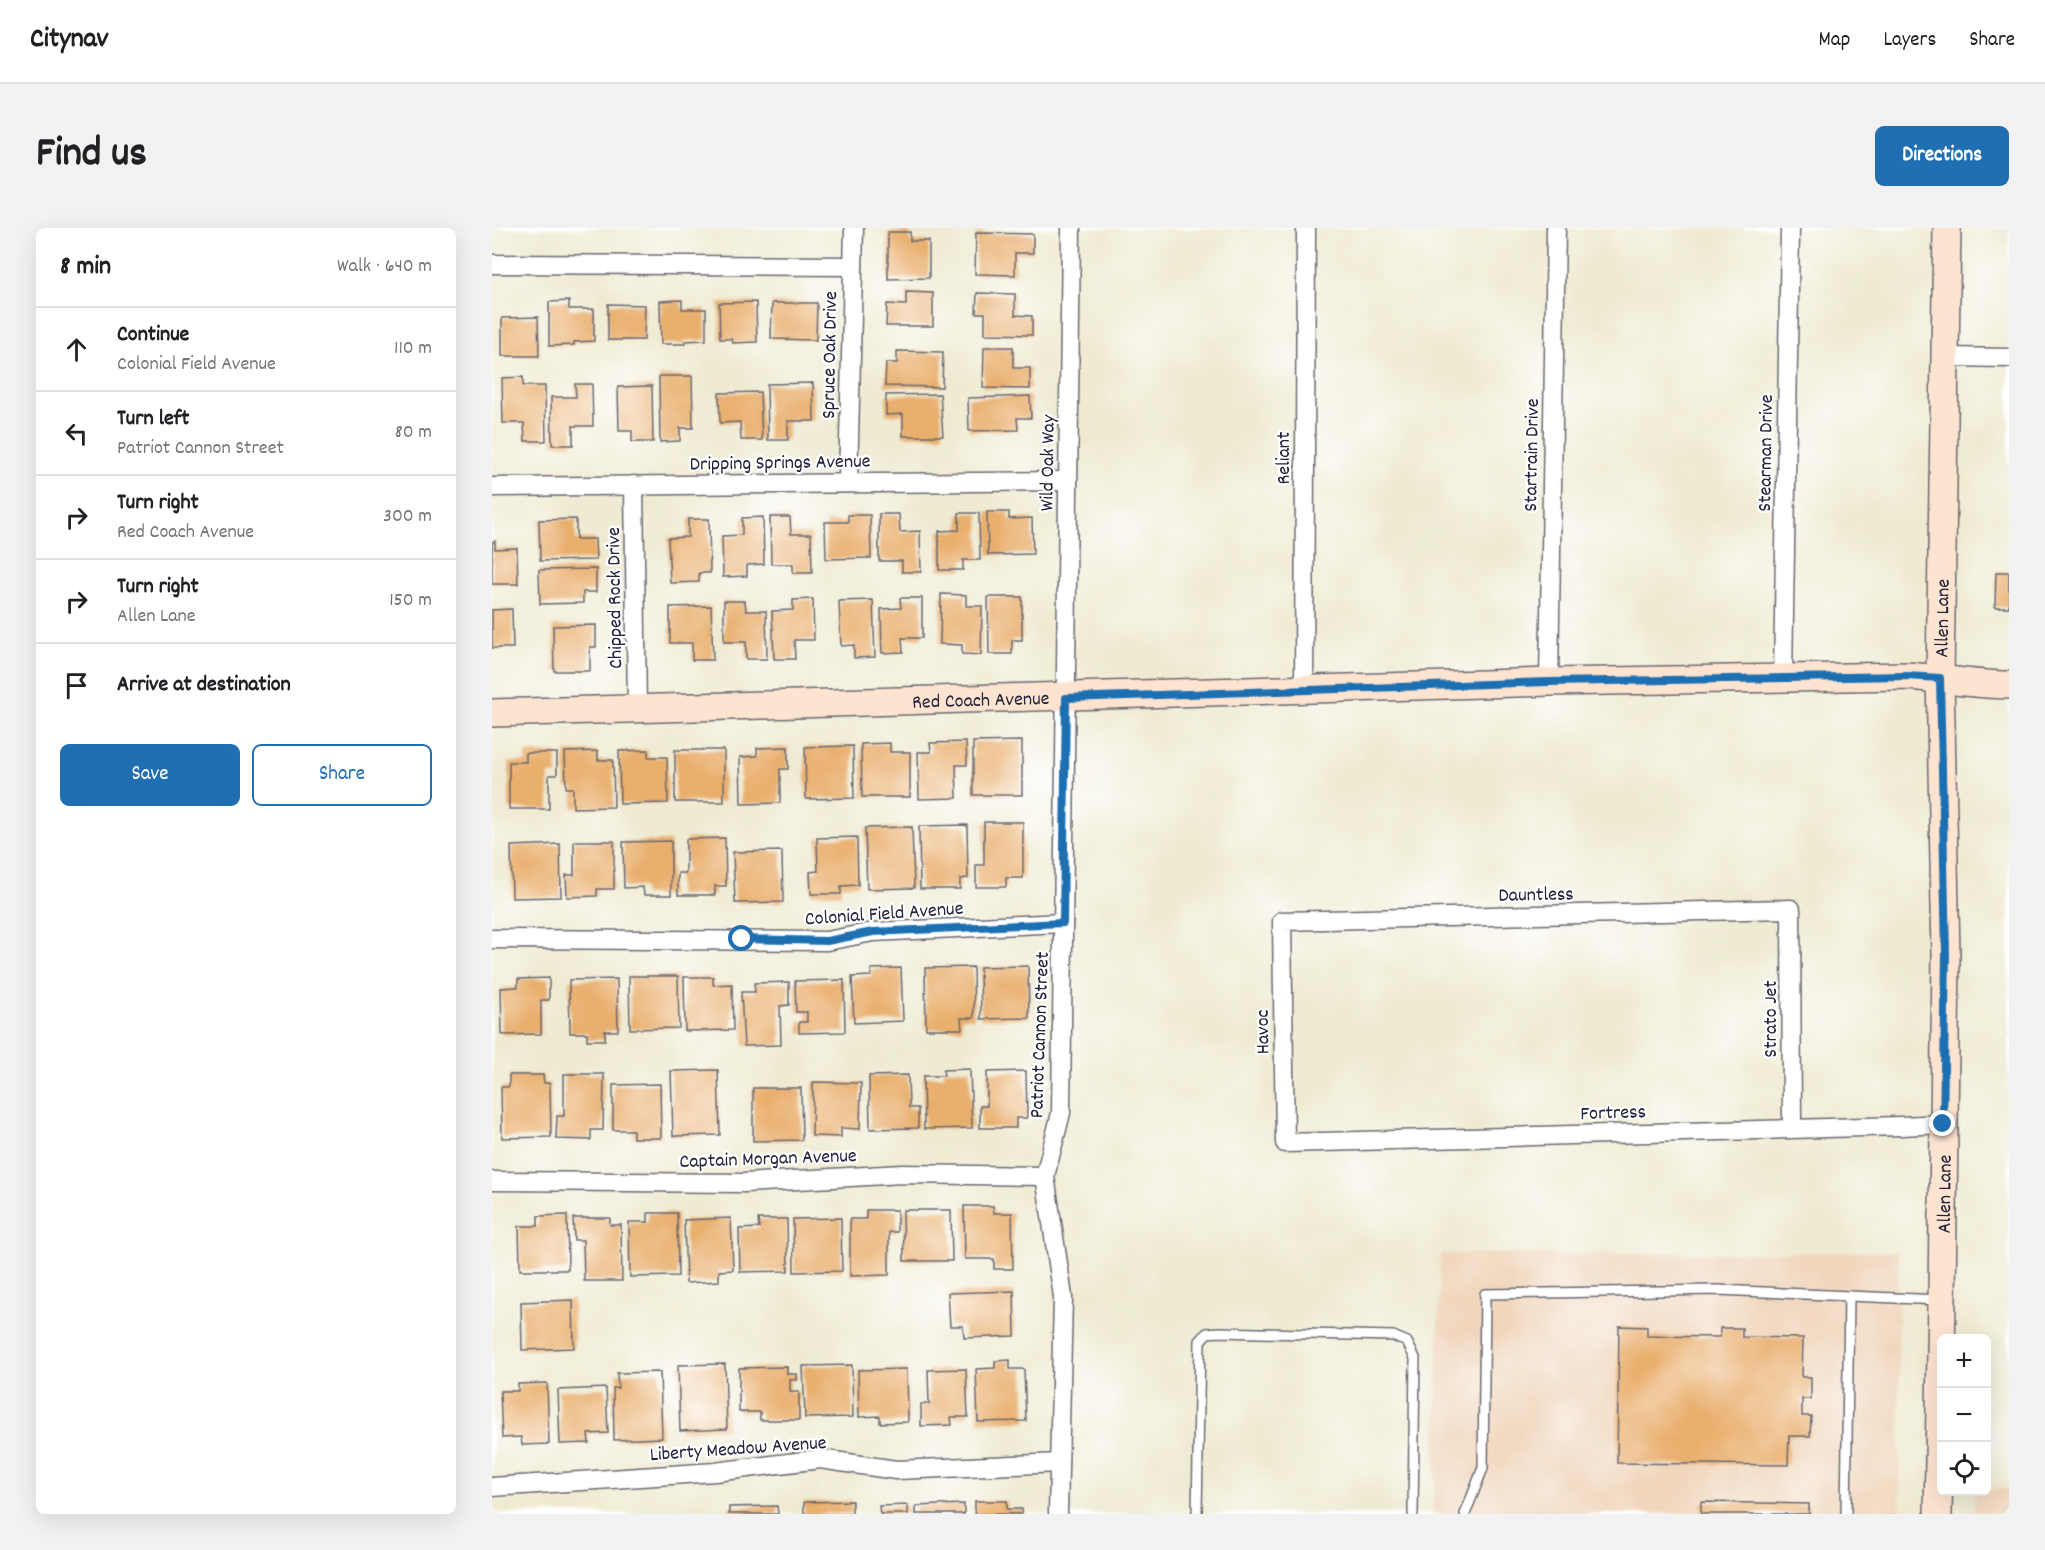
<!DOCTYPE html>
<html lang="en">
<head>
<meta charset="utf-8">
<style>
  :root { --surface:#fff; --page:#f2f2f2; --text:#202124; --muted:#757577; --line:#e0e0e0; --accent:#1f6fb2 }
  body { margin:0; font-family:Dekko,sans-serif; background:var(--page); color:var(--text) }
  .controls { position:absolute; right:18px; bottom:18px; display:grid; overflow:hidden; border-radius:9px; box-shadow:0 6px 24px #0002 }
  .controls button { width:54px; height:54px; display:grid; place-items:center; padding:0; border:0; border-bottom:2px solid var(--line); background:var(--surface); color:var(--text); font:30px sans-serif }
  .stop { position:absolute; width:18px; height:18px; margin:-14px; border:4px solid #1f6fb2; border-radius:50%; background:#fff }
  .stop.end { background:#1f6fb2; border-color:#fff; box-shadow:0 2px 6px #0008 }
  .list { margin:0; padding:0; list-style:none }
  h2 { display:flex; justify-content:space-between; align-items:center; height:78px; margin:0; padding:0 24px; font-size:26px }
  h2 small { font-size:20px; font-weight:400; color:var(--muted) }
  .list li { display:grid; grid-template-columns:39px 1fr auto; gap:18px; align-items:center; box-sizing:border-box; height:84px; padding:0 24px; border-top:2px solid var(--line) }
  .list b { display:block; font-size:22px; white-space:nowrap }
  .list p { margin:0; font-size:20px; white-space:nowrap; color:var(--muted) }
  .list em { font-size:20px; font-style:normal; color:var(--muted) }
  .actions { display:flex; gap:12px; padding:18px 24px }
  .actions a { flex:1; padding:14px 0; border:2px solid var(--accent); border-radius:9px; text-align:center; font-size:21px; color:var(--accent) }
  .actions .main { background:var(--accent); color:#fff }
  .icon { flex:none; width:33px; height:33px; fill:none; stroke:currentColor; stroke-width:2; stroke-linecap:round; stroke-linejoin:round }
  .map { position:relative; flex:none; width:1517px; height:1286px; overflow:hidden; border-radius:9px }
  header { display:flex; align-items:center; gap:36px; box-sizing:border-box; height:84px; padding:0 30px; background:var(--surface); border-bottom:2px solid var(--line) }
  header strong { font-size:28px }
  nav { display:flex; gap:33px; margin-inline-start:auto; font-size:21px }
  .intro { display:flex; align-items:center; justify-content:space-between; box-sizing:border-box; height:144px; padding:0 36px }
  h1 { margin:0; font-size:42px }
  .button { padding:15px 27px; border-radius:9px; background:var(--accent); color:#fff; font-size:21px; font-weight:700 }
  main { display:flex; gap:36px; padding:0 36px }
  aside { flex:1; background:var(--surface); border-radius:9px; box-shadow:0 6px 24px #0002 }
  .map>svg:first-child { display:block }
</style>
</head>
<body>
<header>
<strong>Citynav</strong>
<nav><a>Map</a><a>Layers</a><a>Share</a></nav>
</header>
<div class="intro"><h1>Find us</h1><a class="button">Directions</a></div>
<main>
<aside>
<h2>8 min<small>Walk · 640 m</small></h2>
<ul class="list">
<li><svg class="icon" aria-label="ahead" viewBox="0 0 24 24"><path d="M12 20V5M6 11l6-6 6 6"/></svg><div><b>Continue</b><p>Colonial Field Avenue</p></div><em>110 m</em></li>
<li><svg class="icon" aria-label="left" viewBox="0 0 24 24"><path d="M17 20v-9H6M10 6l-5 5 5 5"/></svg><div><b>Turn left</b><p>Patriot Cannon Street</p></div><em>80 m</em></li>
<li><svg class="icon" aria-label="right" viewBox="0 0 24 24"><path d="M7 20v-9h11M14 6l5 5-5 5"/></svg><div><b>Turn right</b><p>Red Coach Avenue</p></div><em>300 m</em></li>
<li><svg class="icon" aria-label="right" viewBox="0 0 24 24"><path d="M7 20v-9h11M14 6l5 5-5 5"/></svg><div><b>Turn right</b><p>Allen Lane</p></div><em>150 m</em></li>
<li><svg class="icon" aria-label="arrive" viewBox="0 0 24 24"><path d="M6 21V4h12l-3 4 3 4H6"/></svg><div><b>Arrive at destination</b></div></li>
</ul>
<div class="actions"><a class="main">Save</a><a>Share</a></div>
</aside>
<div class="map">
<svg width="1517" height="1286" viewBox="0 0 1517 1286">
  <rect width="100%" height="100%" fill="#fff"/>
  <filter id="ink" filterUnits="userSpaceOnUse"><feTurbulence type="fractalNoise" baseFrequency=".0167" numOctaves="2"/><feDisplacementMap in="SourceGraphic" scale="12" xChannelSelector="R" yChannelSelector="G"/><feConvolveMatrix kernelMatrix="1 2 1 2 8 2 1 2 1" color-interpolation-filters="sRGB"/></filter>
  <filter id="wash" filterUnits="userSpaceOnUse"><feTurbulence type="fractalNoise" baseFrequency=".008" numOctaves="4" result="noise"/><feDisplacementMap in="SourceGraphic" scale="24" xChannelSelector="R" yChannelSelector="G"/><feGaussianBlur stdDeviation="1.35" result="paint"/><feColorMatrix in="noise" values="0 0 0 0 0 0 0 0 0 0 0 0 0 0 0 0 0 1.4 0 .05"/><feComposite in="paint" operator="in"/></filter>
  <g filter="url(#wash)">
    <rect width="100%" height="100%" fill="#efebd3"/>
    <g fill="#f0d6bc">
      <path d="M1406,1024l2,262h-466l6,-260z"/>
      <path d="M1495,1261h22v25h-35l1,-22h11z"/>
    </g>
    <g id="blocks">
      <g fill="#e9af6d">
        <path d="M396,4h22v9h19v37l-41,1z"/>
        <path d="M484,5l57,1v19h-18v22l-40,-1z"/>
        <path d="M414,64l27,1v33h-47l1,-22 19,1z"/>
        <path d="M485,65l38,1v21l17,1v19l-47,-1v-21h-9z"/>
        <path d="M190,72v9h24v31l-21,1v3h-24l-1,-43z"/>
        <path d="M77,73v8h25v32l-20,1v3l-25,1v-44z"/>
        <path d="M264,74l1,40 -24,1 -1,-4h-12l-1,-36z"/>
        <path d="M280,75h45l-1,37 -45,-1z"/>
        <path d="M116,76l37,1 -1,35h-36z"/>
        <path d="M46,89l1,39h-37v-38z"/>
        <path d="M492,119h29v21h17v21l-47,-1z"/>
        <path d="M405,123l46,1 -1,35 -57,-1 1,-23h11z"/>
        <path d="M167,148h33l1,52h-13v13l-20,1z"/>
        <path d="M31,149v9h22l1,55h-21l-1,-18h-21l-1,-45z"/>
        <path d="M321,155l1,38h-26v19h-20l-1,-56z"/>
        <path d="M83,156h17l1,42h-20v19h-21l-1,-48h25z"/>
        <path d="M160,158l1,56h-21v-11h-13l-1,-44z"/>
        <path d="M268,164l2,48h-21l-1,-18 -20,1 -1,-30z"/>
        <path d="M448,166l3,42h-40v-22l-17,1v-20z"/>
        <path d="M538,168l1,22h-14l1,12 -49,1 -1,-33z"/>
        <path d="M495,284h22v7l23,-1 1,36 -45,1z"/>
        <path d="M467,285h20l1,47h-17v10h-24v-39l20,-1z"/>
        <path d="M387,286h20l1,18 20,-1 1,41h-19v-11h-23z"/>
        <path d="M356,287h22l1,43 -45,1 -1,-37h23z"/>
        <path d="M271,289l1,47 -17,1v11l-24,1 -1,-41 20,-1v-17z"/>
        <path d="M278,289h20l1,17h20l1,39h-19v-9h-22z"/>
        <path d="M84,291v20h19l1,21 -56,1 -1,-41z"/>
        <path d="M196,291h21l1,54h-11v9l-29,1 -2,-45 20,-1z"/>
        <path d="M3,313v8l22,-1 1,36h-26v-42z"/>
        <path d="M104,341v23h-13v11l-43,1 -1,-34z"/>
        <path d="M1504,344h13v35h-14z"/>
        <path d="M449,366l25,1v11h16l-1,49 -19,-1v-9l-22,-1z"/>
        <path d="M496,369h34v43h-10v14h-23z"/>
        <path d="M408,370h22v40h-20l1,14 -21,1 -1,-44 20,-1z"/>
        <path d="M321,371l1,41h-20l1,19h-21l-2,-48 21,-1v-10z"/>
        <path d="M381,372l2,57 -21,1v-13l-13,1 -2,-45z"/>
        <path d="M232,373h21l1,10h20l1,48h-21v-17h-22z"/>
        <path d="M219,378l2,54h-21v-17h-22v-36z"/>
        <path d="M20,381l1,39h-21v-38z"/>
        <path d="M104,397v22h-6v24h-36l-1,-45z"/>
        <path d="M530,513v54h-49v-53z"/>
        <path d="M474,514l1,23h-11l1,33 -38,1 -1,-47h13l-1,-9z"/>
        <path d="M398,515v9h20v45h-48l-1,-53z"/>
        <path d="M361,518l1,52 -48,1 -1,-52z"/>
        <path d="M296,519v22h-8v34l-39,1 -1,-47 17,-1v-8z"/>
        <path d="M156,522v7h19l1,46 -48,1 -1,-53z"/>
        <rect x="183" y="522" width="49" height="52"/>
        <path d="M106,523v9h15l1,47 -41,1v-20h-7l-1,-36z"/>
        <path d="M34,525h31v22h-8v34h-40v-47h17z"/>
        <path d="M492,594h39v56h-17v9h-30v-22h8z"/>
        <path d="M475,597l1,53 -8,1v10h-40l-1,-63z"/>
        <path d="M420,599l2,61 -47,1 -2,-61z"/>
        <path d="M365,609l1,48 -17,1v8h-30l-1,-22 8,-1 -1,-33z"/>
        <path d="M233,610l1,48h-11v9h-37v-22h8v-34z"/>
        <path d="M82,613h40v48h-17v7l-30,1 -1,-22h8z"/>
        <path d="M179,613v54h-27l-1,-8 -19,1 -1,-46z"/>
        <path d="M68,616l1,53 -49,1 -1,-52z"/>
        <path d="M290,623l1,51 -48,1 -2,-51z"/>
        <path d="M536,738l1,52 -48,1 -1,-52z"/>
        <path d="M481,739l1,51h-13l1,11h-36l-1,-61z"/>
        <path d="M409,740l2,53 -49,2 -2,-46 19,-1v-7z"/>
        <path d="M137,748h49l1,52 -49,1z"/>
        <path d="M192,749h29v8l19,-1 1,46 -48,1z"/>
        <path d="M57,750v22h-8v34l-39,1 -1,-47 17,-1v-8z"/>
        <path d="M125,751l1,52h-13v9h-18v-7h-17l-1,-53z"/>
        <path d="M352,752l1,52 -46,1v-11h8v-10h-11l-1,-31z"/>
        <path d="M297,754v23l-9,1 1,39 -37,1 -3,-54h14l-1,-9z"/>
        <path d="M478,841l2,59 -48,1 -1,-53h21l-1,-6z"/>
        <path d="M226,842l2,65 -47,1 -2,-65z"/>
        <path d="M534,843l1,47h-11v10h-36v-22h7v-34z"/>
        <path d="M72,846h40l-1,56h-12v10l-35,-1 1,-23h7z"/>
        <path d="M17,847h34l1,8h6l1,54 -49,1 -1,-51h8z"/>
        <path d="M416,847l1,33h9v20l-48,1 -1,-53z"/>
        <path d="M321,854l48,1 -1,46 -19,-1v9l-29,-1z"/>
        <path d="M168,856l1,54h-28v-8h-20v-45z"/>
        <path d="M261,860h48l1,52 -49,1z"/>
        <path d="M472,978h29l1,7h18l1,56h-19v-10h-29z"/>
        <path d="M374,982h31v22h-8v43l-39,1v-57h16z"/>
        <path d="M411,982h48l1,51h-48z"/>
        <path d="M156,985h29l1,63 -48,1 -1,-55h19z"/>
        <path d="M75,987l1,55h-48l-1,-44h19v-10z"/>
        <path d="M81,990h37v7h11l1,56h-38l-1,-41h-9z"/>
        <path d="M239,990l2,52 -14,1v10l-33,2 -2,-63z"/>
        <path d="M349,990l1,53 -48,1 -1,-53z"/>
        <path d="M266,991h29l1,52 -48,1 -1,-43 20,-1z"/>
        <path d="M522,1063l1,45 -51,2 -1,-12h-13l-2,-33z"/>
        <path d="M81,1072l1,48 -52,2 -1,-48z"/>
        <path d="M1127,1098l28,1v9l73,1v-9h22v9l61,1 -1,39h9v22h-9v17h9l-1,20h-21l-1,29 -171,-2z"/>
        <path d="M518,1132v9h14l2,52 -48,1 -2,-53 19,-1v-7z"/>
        <path d="M233,1136l2,65 -47,2 -2,-66z"/>
        <path d="M360,1137l1,52 -48,1 -2,-52z"/>
        <path d="M295,1139v7h10v6h-7v12h9v28h-39v-8h-21v-44z"/>
        <path d="M415,1141l1,53 -28,1v-7l-21,1 -1,-47z"/>
        <path d="M474,1141l2,48h-17l1,8 -31,1v-22h8l-1,-34z"/>
        <path d="M168,1144l2,66 -48,2 -1,-52h5l-1,-15z"/>
        <path d="M55,1155l2,61 -27,1 -1,-8 -19,1 -2,-47h18v-7z"/>
        <path d="M114,1160l2,45 -20,1 1,9 -29,1 -2,-54z"/>
        <path d="M360,1273v13h-48v-12z"/>
        <path d="M483,1273h32v8h15v5h-47z"/>
        <path d="M1209,1274l108,2v10h-108z"/>
        <path d="M472,1276v10h-48v-8z"/>
        <path d="M416,1277v9h-28l-1,-8z"/>
        <path d="M285,1278l1,8h-49v-7z"/>
      </g>
    </g>
  </g>
  <g filter="url(#ink)">
    <use href="#blocks" fill-opacity="0" stroke="#6a6870" stroke-width="1.5"/>
    <g fill="none" stroke-linecap="round" stroke-linejoin="round">
      <g stroke="#6a6870" stroke-width="12">
        <g id="lane">
          <path d="M705,1286l3,-173 7,-8 12,-1 174,4 14,6 8,16 -2,156"/>
          <path d="M973,1286l18,-46 2,-174 233,-4 222,10"/>
          <path d="M1354,1286l3,-218"/>
        </g>
      </g>
      <g stroke="#6a6870" stroke-width="21">
        <g id="street">
          <path d="M0,36l361,2"/>
          <path d="M1453,129l64,1"/>
          <path d="M356,255l6,-255"/>
          <path d="M142,257l3,225"/>
          <path d="M0,259l576,-6"/>
          <path d="M1291,450l7,-450"/>
          <path d="M1057,454l7,-454"/>
          <path d="M812,461l2,-461"/>
          <path d="M0,711l335,2 46,-9 190,-9"/>
          <path d="M1300,901l-1,-220 -509,12 3,222 616,-17 42,-2"/>
          <path d="M0,953l252,2 158,-9 143,2"/>
          <path d="M0,1259l223,-15 105,-13 76,11 163,-7"/>
          <path d="M566,1286l5,-217 -18,-121 16,-63 10,-885"/>
        </g>
      </g>
      <g stroke="#6a6870" stroke-width="30">
        <g id="secondary">
          <path id="s1" d="M0,485l1057,-31 357,-6c34,2 68,9 103,9"/>
          <path id="s2" d="M1446,1286l4,-214 4,-346 -6,-276 7,-450"/>
        </g>
      </g>
      <use href="#lane" stroke="#fff" stroke-width="9"/>
      <use href="#street" stroke="#fff" stroke-width="18"/>
      <use href="#secondary" stroke="#fde4d1" stroke-width="27"/>
    </g>
  </g>
  <g fill="none" stroke-linecap="round" stroke-linejoin="round" filter="url(#ink)">
    <path stroke="#1f6fb2" stroke-width="8" d="M250,711l85,2 46,-9 190,-9 3,-225 483,-16 357,-6 34,2 6,276 -3,170"/>
  </g>
  <g text-anchor="middle" stroke-width="4.5" stroke-linejoin="round" paint-order="stroke">
    <g font-size="20" fill="#22223b" stroke="#fff">
      <text transform="translate(336 127) rotate(-89)" y="7">Spruce Oak Drive</text>
      <text transform="translate(1272 225) rotate(-89)" y="7">Stearman Drive</text>
      <text transform="translate(1038 227) rotate(-89)" y="7">Startrain Drive</text>
      <text transform="translate(790 230) rotate(-90)" y="7">Reliant</text>
      <text transform="translate(288 233) rotate(-1)" y="7">Dripping Springs Avenue</text>
      <text transform="translate(554 235) rotate(-89)" y="7">Wild Oak Way</text>
      <text transform="translate(121 370) rotate(-91)" y="7">Chipped Rock Drive</text>
      <text dy="7" stroke="none"><textPath href="#s2" startOffset="896">Allen Lane</textPath></text>
      <text dy="7" stroke="none"><textPath href="#s1" startOffset="489">Red Coach Avenue</textPath></text>
      <text transform="translate(1044 665) rotate(-1)" y="7">Dauntless</text>
      <text transform="translate(392 684) rotate(-4)" y="7">Colonial Field Avenue</text>
      <text transform="translate(1277 791) rotate(-90)" y="7">Strato Jet</text>
      <text transform="translate(769 804) rotate(-91)" y="7">Havoc</text>
      <text transform="translate(546 807) rotate(-88)" y="7">Patriot Cannon Street</text>
      <text transform="translate(1121 883) rotate(-2)" y="7">Fortress</text>
      <text transform="translate(276 929) rotate(-2)" y="7">Captain Morgan Avenue</text>
      <text dy="7" stroke="none"><textPath href="#s2" startOffset="320">Allen Lane</textPath></text>
      <text transform="translate(246 1219) rotate(-4)" y="7">Liberty Meadow Avenue</text>
    </g>
  </g>
</svg>
<div class="controls">
<button>+</button>
<button>−</button>
<button><svg class="icon" aria-label="locate" viewBox="0 0 24 24"><circle cx="12" cy="12" r="6"/><path d="M12 2v4M12 18v4M2 12h4M18 12h4"/></svg></button>
</div>
<div class="stop" style="left:250px;top:711px"></div>
<div class="stop end" style="left:1451px;top:896px"></div>
</div>
</main>
</body>
</html>
